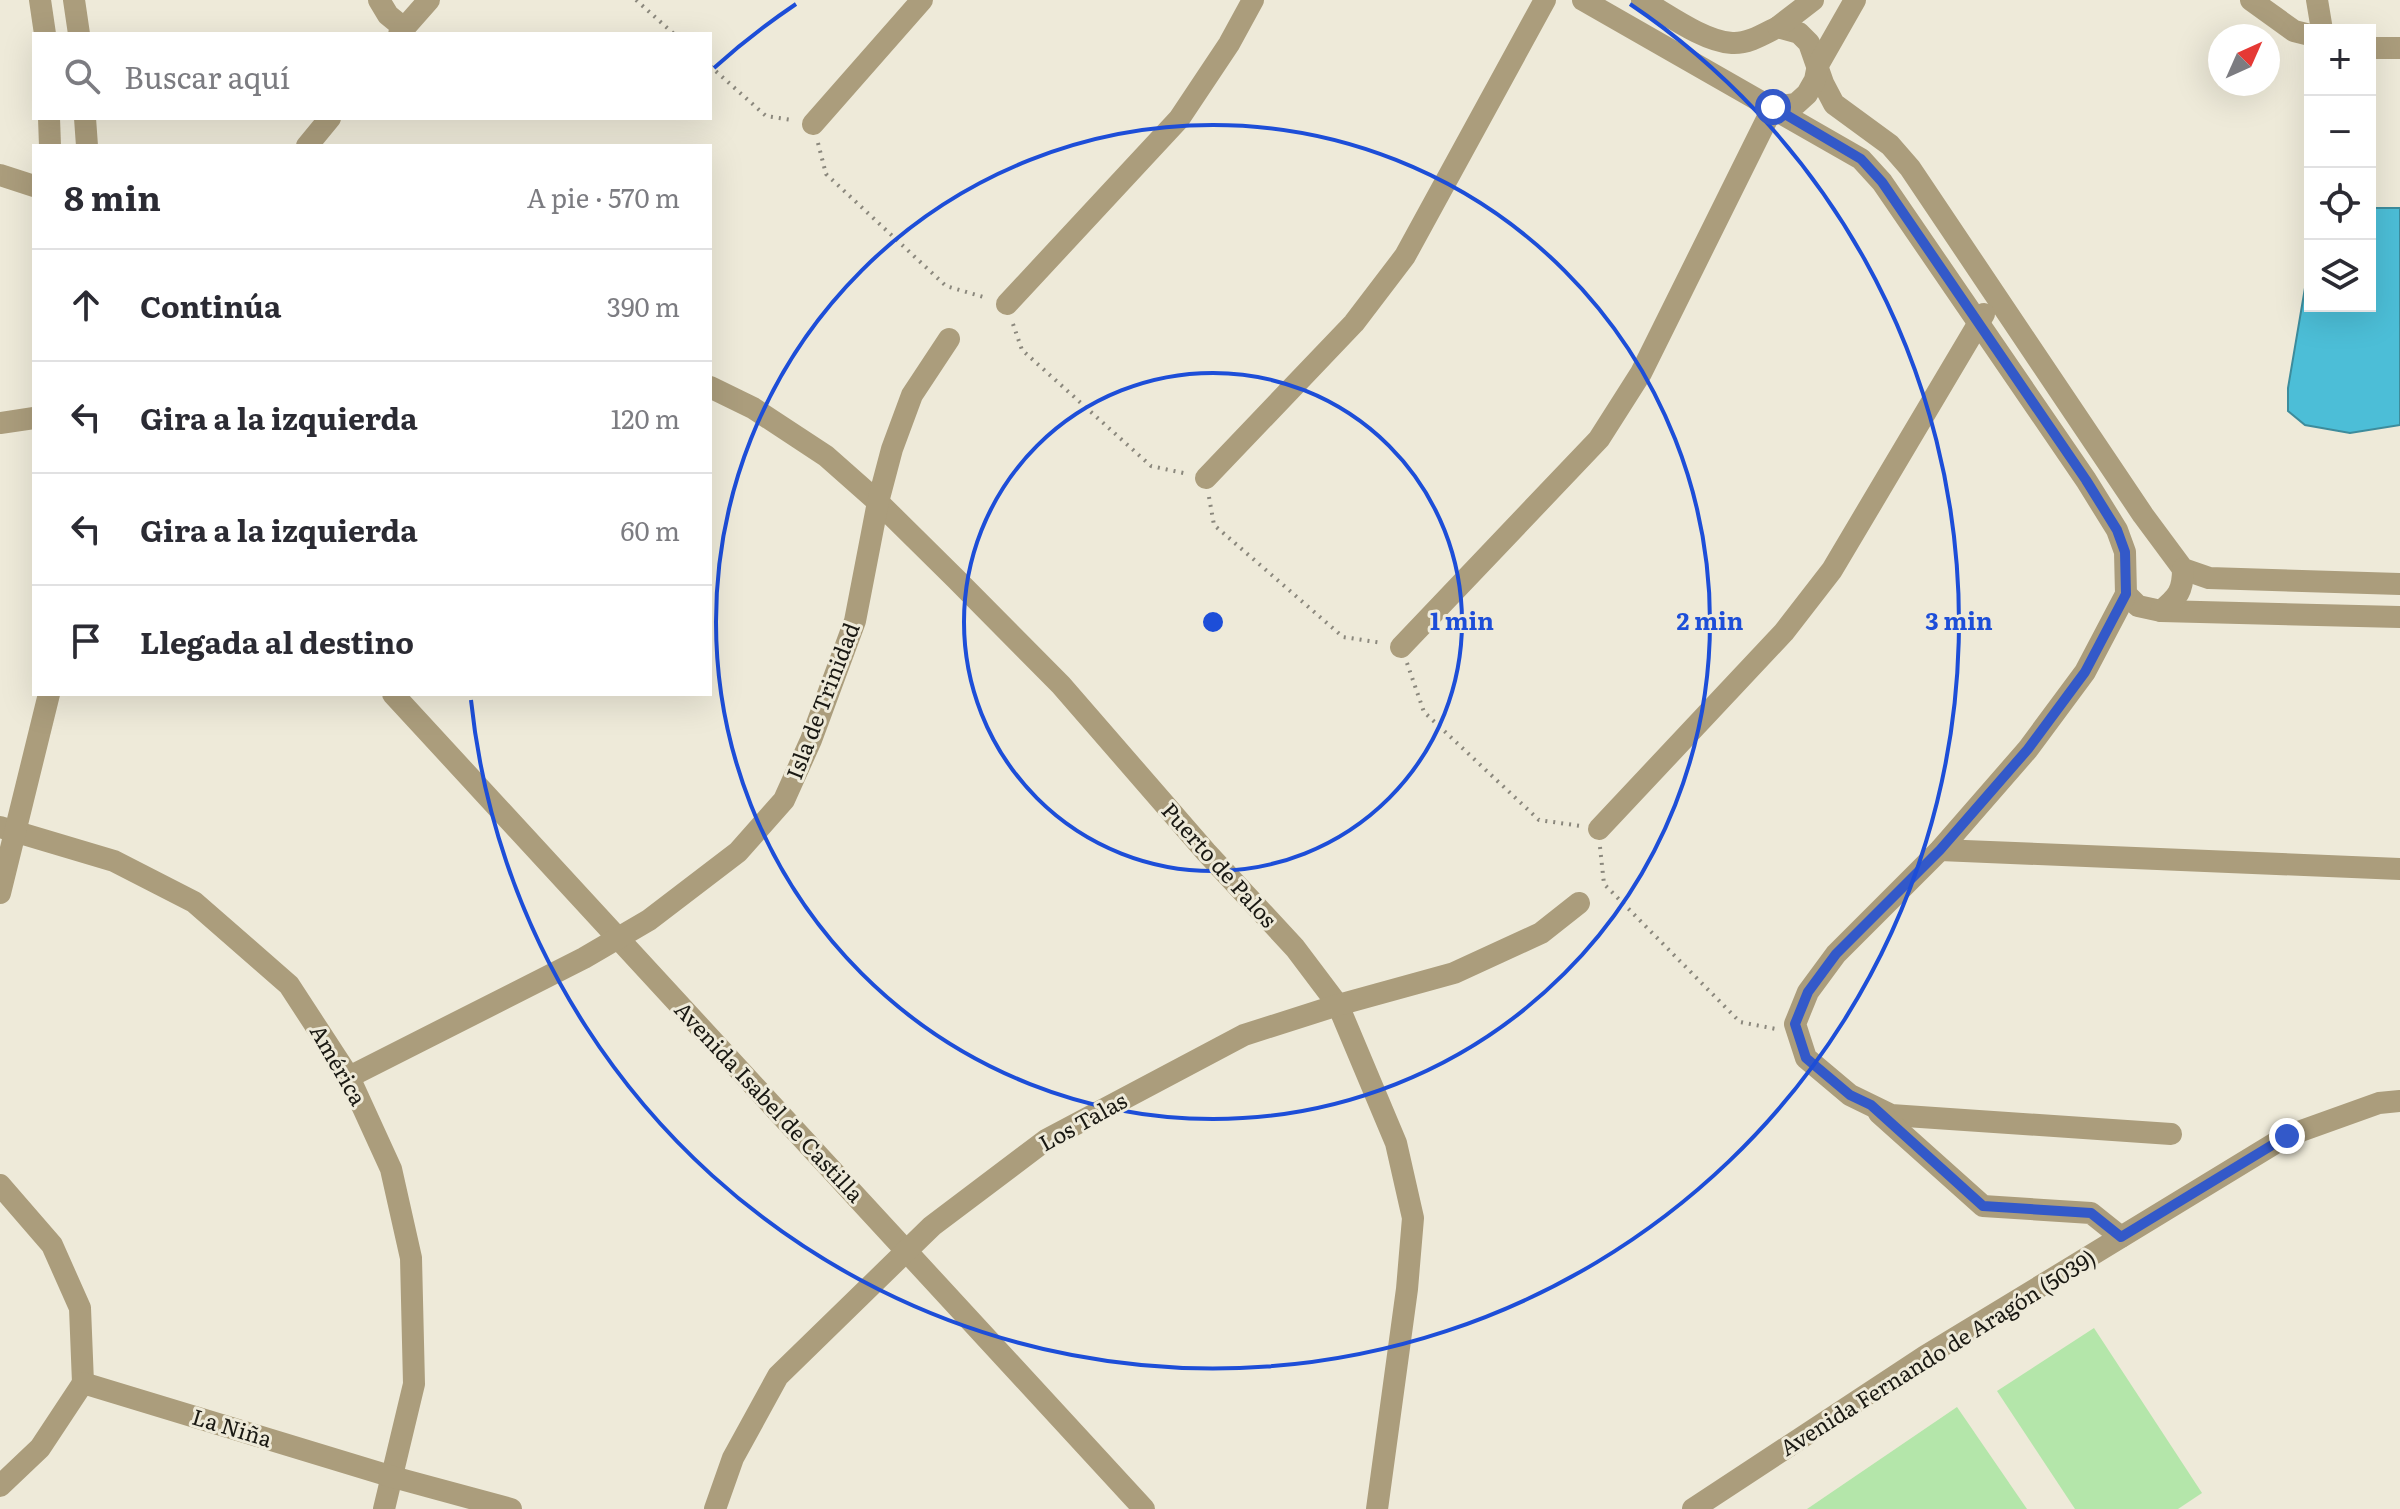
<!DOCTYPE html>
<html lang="es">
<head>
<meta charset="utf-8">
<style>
  :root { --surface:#fff; --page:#f7f7f7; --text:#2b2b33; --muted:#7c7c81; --line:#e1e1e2 }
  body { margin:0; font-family:Literata,serif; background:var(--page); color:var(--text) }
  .controls { position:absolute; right:24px; top:24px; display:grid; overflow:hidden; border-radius:0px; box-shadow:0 8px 32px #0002 }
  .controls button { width:72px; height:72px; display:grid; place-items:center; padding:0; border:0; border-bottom:2px solid var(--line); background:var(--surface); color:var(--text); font:40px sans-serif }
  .compass { position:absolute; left:2208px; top:24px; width:72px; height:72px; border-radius:50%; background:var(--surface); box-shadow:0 8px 32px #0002; rotate:45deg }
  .stop { position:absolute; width:24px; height:24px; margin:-18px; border:6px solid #3359c9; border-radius:50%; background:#fff }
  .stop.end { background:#3359c9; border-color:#fff; box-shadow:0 2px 8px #0008 }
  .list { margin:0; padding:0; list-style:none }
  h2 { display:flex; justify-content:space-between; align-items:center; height:104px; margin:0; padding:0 32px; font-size:34px }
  h2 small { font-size:26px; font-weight:400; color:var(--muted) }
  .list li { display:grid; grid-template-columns:52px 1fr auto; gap:24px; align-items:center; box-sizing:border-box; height:112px; padding:0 32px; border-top:2px solid var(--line) }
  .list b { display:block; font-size:30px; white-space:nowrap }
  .list em { font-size:26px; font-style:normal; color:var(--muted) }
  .icon { flex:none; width:44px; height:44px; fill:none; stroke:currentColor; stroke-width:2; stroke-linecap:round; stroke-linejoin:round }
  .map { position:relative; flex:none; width:2400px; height:1509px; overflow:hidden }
  .search { position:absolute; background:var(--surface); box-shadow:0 8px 32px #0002; left:32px; top:32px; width:680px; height:88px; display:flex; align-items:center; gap:20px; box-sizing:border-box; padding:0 28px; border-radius:0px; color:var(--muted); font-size:30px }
  .panel { position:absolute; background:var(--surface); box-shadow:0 8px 32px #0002; left:32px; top:144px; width:680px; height:552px; border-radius:0px }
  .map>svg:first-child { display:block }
</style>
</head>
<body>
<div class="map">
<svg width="2400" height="1509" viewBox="0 0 2400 1509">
  <rect width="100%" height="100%" fill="#eeead9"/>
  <g fill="#b4e6aa">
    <path d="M2094,1328l108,165 -24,16h-103l-78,-118z"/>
    <path d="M1957,1407l70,102h-220z"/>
  </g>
  <path fill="#4cbed7" stroke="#3d8c9c" stroke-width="2" d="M2370,208h30v217l-50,8 -45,-8 -17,-14v-23l19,-112 3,-6v36h60z"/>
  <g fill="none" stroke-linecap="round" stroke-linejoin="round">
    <g stroke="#8b887d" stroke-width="4" stroke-dasharray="2 6" stroke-linecap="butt">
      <path d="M636,0l38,34"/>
      <path d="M710,66l56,50 26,4"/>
      <path d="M818,143l8,31 120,112 41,12"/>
      <path d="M1013,324l9,26 129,116 37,8"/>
      <path d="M1209,497l5,28 129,112 40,6"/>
      <path d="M1407,663l17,49 115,108 42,6"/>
      <path d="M1600,847l4,37 136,138 36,7"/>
    </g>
    <g stroke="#ab9d7c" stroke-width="22">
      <path d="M40,0l5,34"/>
      <path d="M74,0l5,34"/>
      <path d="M379,0l9,15 16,13"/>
      <path d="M1583,0l278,159 21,23 204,298 31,50 8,22 1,42 12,12 23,5 239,6"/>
      <path d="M1642,0c25,14 61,41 90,43 16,1 32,-9 46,-16l21,6 10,10 14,40 11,21 56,41 20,23 233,347 40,54 26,9 191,6"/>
      <path d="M2251,0l43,31 16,4"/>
      <path d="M2317,0l5,30"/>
      <path d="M1778,27l35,-27"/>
      <path d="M399,34l30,-34"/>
      <path d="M2370,48h30"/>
      <path d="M49,118l1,28"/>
      <path d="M85,118l2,28"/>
      <path d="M813,124l109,-124"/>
      <path d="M307,146l23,-28"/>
      <path d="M0,175l34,11"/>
      <path d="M1007,304l172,-185 50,-75 24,-44"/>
      <path d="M710,387l43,21 73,48 52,46 78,77 105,106 145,167 89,96 43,57 58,138 17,75 -6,71 -30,220"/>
      <path d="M0,423l34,-5"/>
      <path d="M1206,478l148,-155 51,-67 140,-256"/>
      <path d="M2126,594l-41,78 -57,77 -88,101 -104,104 -28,38 -13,32 11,34 44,37 41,20 280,19"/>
      <path d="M2161,611c17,-14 22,-20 22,-42"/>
      <path d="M1401,647l198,-208 42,-66 132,-266 23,-3 11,-10 8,-14 3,-15 37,-65"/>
      <path d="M393,694l751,815"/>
      <path d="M0,827l114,34 80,41 95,83 60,92 42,92 20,89 3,126 -30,125"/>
      <path d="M1599,829l185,-197 48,-62 152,-256"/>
      <path d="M1940,850l460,19"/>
      <path d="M0,893l49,-199"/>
      <path d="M349,1077l235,-119 65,-38 89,-68 46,-52 27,-60 44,-119 23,-119 14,-53 20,-54 37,-56"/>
      <path d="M1879,1113l104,93 108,7 30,24"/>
      <path d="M0,1185l52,60 28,63 3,75"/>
      <path d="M0,1486l40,-38 43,-65 310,94 118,32"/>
      <path d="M715,1509l18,-51 45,-82 154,-150 114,-86 198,-105 94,-30 116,-32 87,-40 38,-30"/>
      <path d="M1693,1509l231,-152 363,-221 92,-33 21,-2"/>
    </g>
  </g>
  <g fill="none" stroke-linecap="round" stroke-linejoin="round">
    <path stroke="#3359c9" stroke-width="10" d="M1773,107l88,52 21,23 204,298 31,50 8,22 1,42 -41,78 -57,77 -88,101 -104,104 -28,38 -13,32 11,34 44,37 21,10 112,101 108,7 30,24 166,-101"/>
  </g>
  <g fill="none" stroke="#1d4ed8" stroke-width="4">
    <circle cx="1213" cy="622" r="249"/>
    <circle cx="1213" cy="622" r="497"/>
    <path d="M714 68A746 746 0 0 1 796 4M1630 4A746 746 0 1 1 471 700"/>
  </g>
  <g text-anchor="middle" stroke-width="6" stroke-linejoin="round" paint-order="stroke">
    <g font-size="22" fill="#1a1913" stroke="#eeead9">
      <text transform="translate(823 701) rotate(-69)" y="8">Isla de Trinidad</text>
      <text transform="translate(1219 865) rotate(48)" y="8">Puerto de Palos</text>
      <text transform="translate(338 1065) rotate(60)" y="8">América</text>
      <text transform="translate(769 1102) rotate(47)" y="8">Avenida Isabel de Castilla</text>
      <text transform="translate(1083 1122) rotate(-29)" y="8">Los Talas</text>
      <text transform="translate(1938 1353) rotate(-32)" y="8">Avenida Fernando de Aragón (5039)</text>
      <text transform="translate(232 1428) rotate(17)" y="8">La Niña</text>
    </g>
  </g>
  <circle cx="1213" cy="622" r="12" fill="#1d4ed8" stroke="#eeead9" stroke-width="4"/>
  <g font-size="24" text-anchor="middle" font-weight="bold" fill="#1d4ed8" stroke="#eeead9" stroke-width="6" stroke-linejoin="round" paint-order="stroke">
    <text x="1462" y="630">1 min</text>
    <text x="1710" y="630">2 min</text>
    <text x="1959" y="630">3 min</text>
  </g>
</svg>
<div class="controls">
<button>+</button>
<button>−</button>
<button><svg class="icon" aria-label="locate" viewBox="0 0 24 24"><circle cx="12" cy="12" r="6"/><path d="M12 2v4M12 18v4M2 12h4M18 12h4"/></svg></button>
<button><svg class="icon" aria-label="layers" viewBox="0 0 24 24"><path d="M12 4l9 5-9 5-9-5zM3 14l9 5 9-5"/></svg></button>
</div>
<svg class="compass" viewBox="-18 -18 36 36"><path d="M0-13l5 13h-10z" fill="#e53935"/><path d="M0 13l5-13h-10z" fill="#7c7c81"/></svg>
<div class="stop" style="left:1773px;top:107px"></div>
<div class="stop end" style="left:2287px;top:1136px"></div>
<div class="search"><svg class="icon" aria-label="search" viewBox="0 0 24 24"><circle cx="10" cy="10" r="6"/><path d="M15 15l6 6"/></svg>Buscar aquí</div>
<section class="panel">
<h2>8 min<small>A pie · 570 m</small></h2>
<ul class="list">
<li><svg class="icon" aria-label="ahead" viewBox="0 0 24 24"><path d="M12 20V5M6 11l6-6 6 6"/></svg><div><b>Continúa</b></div><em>390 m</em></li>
<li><svg class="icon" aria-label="left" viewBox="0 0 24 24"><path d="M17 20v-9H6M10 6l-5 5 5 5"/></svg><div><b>Gira a la izquierda</b></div><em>120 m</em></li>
<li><svg class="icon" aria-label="left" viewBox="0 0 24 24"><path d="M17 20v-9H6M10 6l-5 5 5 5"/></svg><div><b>Gira a la izquierda</b></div><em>60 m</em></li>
<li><svg class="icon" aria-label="arrive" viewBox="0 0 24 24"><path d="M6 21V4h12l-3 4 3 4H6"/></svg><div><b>Llegada al destino</b></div></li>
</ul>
</section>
</div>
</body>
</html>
